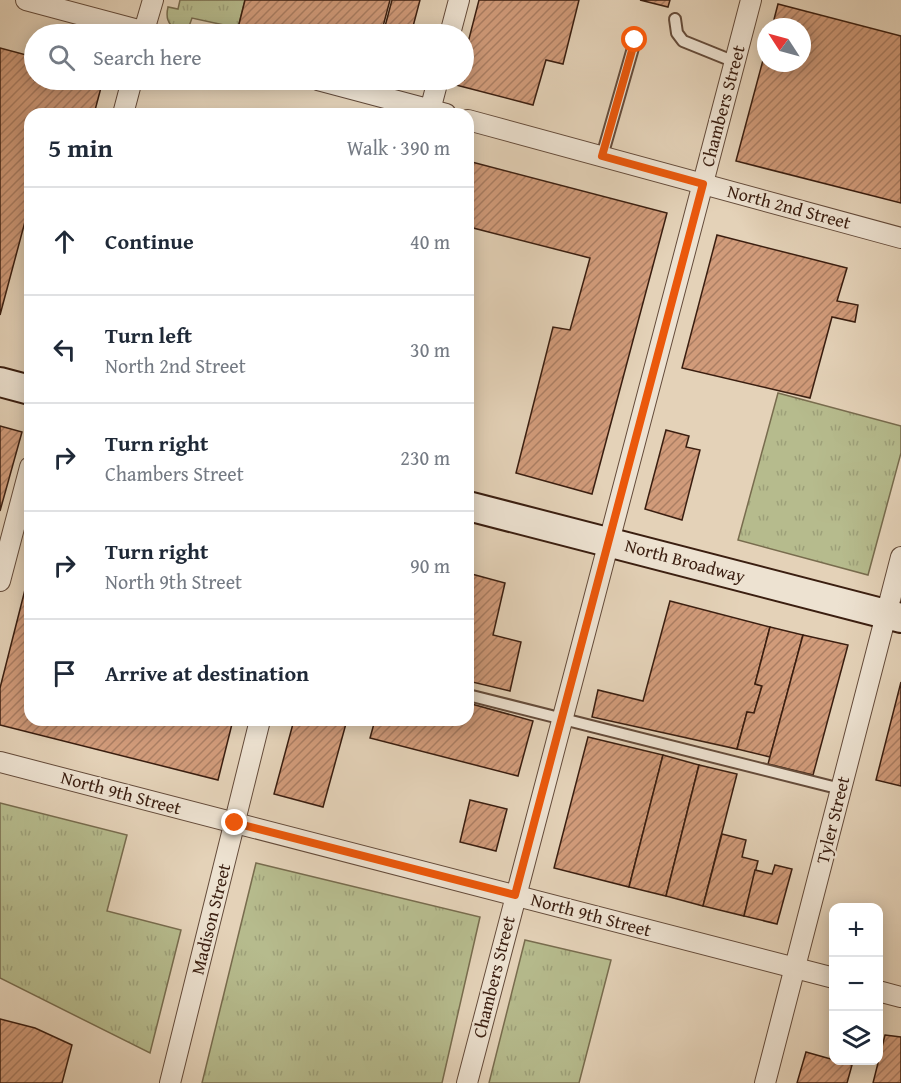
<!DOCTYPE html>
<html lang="en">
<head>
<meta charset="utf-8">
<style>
  :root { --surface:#fff; --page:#f6f6f7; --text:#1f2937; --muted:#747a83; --line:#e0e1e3 }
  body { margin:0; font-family:"Gentium Book Plus",serif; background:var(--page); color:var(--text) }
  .controls { position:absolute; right:18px; bottom:18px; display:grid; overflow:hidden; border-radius:12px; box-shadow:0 3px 15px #0003 }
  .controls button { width:54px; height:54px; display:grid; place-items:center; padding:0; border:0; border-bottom:2px solid var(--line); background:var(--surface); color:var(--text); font:30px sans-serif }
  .compass { position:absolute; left:757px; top:18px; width:54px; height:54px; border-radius:50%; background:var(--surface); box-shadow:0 3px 15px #0003; rotate:306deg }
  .stop { position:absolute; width:18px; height:18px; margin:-14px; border:4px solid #ea580c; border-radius:50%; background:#fff }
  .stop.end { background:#ea580c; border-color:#fff; box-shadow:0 2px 6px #0008 }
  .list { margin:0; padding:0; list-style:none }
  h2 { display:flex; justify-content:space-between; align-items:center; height:78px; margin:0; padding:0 24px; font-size:26px }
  h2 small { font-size:20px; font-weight:400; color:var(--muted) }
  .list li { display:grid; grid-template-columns:39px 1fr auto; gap:18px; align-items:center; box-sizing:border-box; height:108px; padding:0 24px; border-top:2px solid var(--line) }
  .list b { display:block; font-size:22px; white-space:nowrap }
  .list p { margin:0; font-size:20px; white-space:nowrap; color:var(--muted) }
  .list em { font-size:20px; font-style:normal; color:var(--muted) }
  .icon { flex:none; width:33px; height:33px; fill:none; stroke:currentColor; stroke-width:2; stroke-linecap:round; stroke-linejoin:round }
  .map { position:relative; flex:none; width:901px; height:1083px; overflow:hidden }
  .search { position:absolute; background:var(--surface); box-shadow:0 3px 15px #0003; left:24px; top:24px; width:450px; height:66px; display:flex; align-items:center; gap:15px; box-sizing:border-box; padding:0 21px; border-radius:33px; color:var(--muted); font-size:22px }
  .panel { position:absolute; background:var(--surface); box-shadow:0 3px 15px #0003; left:24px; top:108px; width:450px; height:618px; border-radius:18px }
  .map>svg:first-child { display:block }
</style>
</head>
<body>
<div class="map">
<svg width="901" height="1083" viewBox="0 0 901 1083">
  <defs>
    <pattern id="grass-tufts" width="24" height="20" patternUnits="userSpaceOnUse" patternTransform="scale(1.5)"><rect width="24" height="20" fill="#b6bb8d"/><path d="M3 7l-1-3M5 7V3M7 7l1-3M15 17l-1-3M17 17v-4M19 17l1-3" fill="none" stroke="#9da079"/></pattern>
    <pattern id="building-hatch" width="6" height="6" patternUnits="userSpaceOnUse" patternTransform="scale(1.5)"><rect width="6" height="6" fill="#d19b7a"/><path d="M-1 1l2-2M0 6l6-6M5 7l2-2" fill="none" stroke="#ab7e63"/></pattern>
  </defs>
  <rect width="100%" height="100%" fill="#e4d2b8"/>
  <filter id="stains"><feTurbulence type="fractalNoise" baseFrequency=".00333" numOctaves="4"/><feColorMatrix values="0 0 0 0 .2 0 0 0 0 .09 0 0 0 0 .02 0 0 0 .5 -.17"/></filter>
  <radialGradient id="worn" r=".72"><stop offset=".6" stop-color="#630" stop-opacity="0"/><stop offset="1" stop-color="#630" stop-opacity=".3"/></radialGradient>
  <g fill="url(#grass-tufts)" stroke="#786c4e" stroke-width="1.5">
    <path d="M180,0h65l-7,28 -46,-10 -5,14c-14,-3 -23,-8 -19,-25l10,2z"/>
    <path d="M778,393l123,33v27l-33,122 -130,-35z"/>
    <path d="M0,803l127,32 -20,76 74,19 -31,123 -150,-75z"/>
    <path d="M256,863l224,54 -38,166h-240z"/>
    <path d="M525,940l86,20 -32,123h-90z"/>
  </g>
  <g fill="url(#building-hatch)" stroke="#3a1e10" stroke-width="1.5">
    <path d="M245,0h145l-9,34h-118l-25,-6z"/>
    <path d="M392,0h28l-9,34h-28z"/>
    <path d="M479,0h100l-16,64 -17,-4 -13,45 -77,-20 2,-5h6v-22z"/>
    <path d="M640,0h30l-2,7z"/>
    <path d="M778,4l123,32v167l-165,-42 30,-112v14h36v-36h-30z"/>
    <path d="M0,48l34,9v23h69l-9,34h-64v89l-30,112z"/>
    <path d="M468,161l199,52 -75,281 -76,-21 37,-146 17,3 20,-72 -117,-30 -5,19z"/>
    <path d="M717,235l130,33 -10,33 21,4 -3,17 -23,-5 -22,81 -128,-30z"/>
    <path d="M0,426l22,6 -22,79z"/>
    <path d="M666,430l23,6 -3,11 14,3 -18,70 -37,-11z"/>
    <path d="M30,570v150h203l-15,60 -218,-55v-37z"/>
    <path d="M468,573l37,10 -12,52 28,7 -11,49 -42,-10z"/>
    <path d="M670,601l100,26 -15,57 7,2 -8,27 -7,-1 -10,37 -145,-32 6,-27 45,11z"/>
    <path d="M770,627l33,8 -33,122 -33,-8 10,-37 7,1 8,-27 -7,-2z"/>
    <path d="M803,635l45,10 -35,130 -45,-11z"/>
    <path d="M901,682v104l-25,-6z"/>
    <path d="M468,703l65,18 -15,55 -148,-38 5,-18h93z"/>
    <path d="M294,720h53l-24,87 -49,-13z"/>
    <path d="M588,737l75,18 -34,132 -75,-19z"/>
    <path d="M663,755l36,10 -33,131 -37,-9z"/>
    <path d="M699,765l38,9 -34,132 -37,-10z"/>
    <path d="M470,800l37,9 -11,42 -36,-9z"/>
    <path d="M722,834l24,6 -4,17 16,4 -14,55 -41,-10z"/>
    <path d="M775,865l17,4 -15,55 -33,-8 11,-46 17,4z"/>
    <path d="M0,1019l35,9 37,17 -10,38h-62z"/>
    <path d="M885,1035l16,2v46h-28z"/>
    <path d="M806,1052l46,13 -5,18h-50z"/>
  </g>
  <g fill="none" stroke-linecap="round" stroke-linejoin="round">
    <g stroke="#644b3a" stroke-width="14">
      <g id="service">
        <path d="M675,19l2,14 6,8 52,21"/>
        <path d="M602,156l33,-115"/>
        <path d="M468,695l373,94"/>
      </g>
    </g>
    <g stroke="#644b3a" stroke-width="22">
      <g id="minor">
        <path d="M26,0l127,34"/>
        <path d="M143,34l10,-34"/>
        <path d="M450,34l9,-34"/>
        <path d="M318,80l128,34"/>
        <path d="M123,114l9,-34"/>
        <path d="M429,114l9,-34"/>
        <path d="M468,120l433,118"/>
        <path d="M0,581l30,-114"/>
        <path d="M0,762l834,216"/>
        <path d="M878,991l23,6"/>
        <path d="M170,1083l90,-363"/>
        <path d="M467,1083l284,-1083"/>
        <path d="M765,1083l136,-526"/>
      </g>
    </g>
    <g stroke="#3a1e10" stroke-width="32">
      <g id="secondary">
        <path d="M0,382l30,8"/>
        <path d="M468,506l433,112"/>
      </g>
    </g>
    <use href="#service" stroke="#ede2d1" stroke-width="10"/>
    <use href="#minor" stroke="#ede2d1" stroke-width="20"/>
    <use href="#secondary" stroke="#ede2d1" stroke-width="28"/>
  </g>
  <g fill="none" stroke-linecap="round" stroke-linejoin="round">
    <path stroke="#ea580c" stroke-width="8" d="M235,823l280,72 188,-711 -101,-28 33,-116"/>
  </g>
  <g text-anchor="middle" stroke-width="4.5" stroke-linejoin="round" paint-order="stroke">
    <g font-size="18" fill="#3a1e10" stroke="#ede2d1">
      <text transform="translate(723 106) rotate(-75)" y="6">Chambers Street</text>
      <text transform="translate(789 207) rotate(15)" y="6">North 2nd Street</text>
      <text transform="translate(685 561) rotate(15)" y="6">North Broadway</text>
      <text transform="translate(121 793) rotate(15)" y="6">North 9th Street</text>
      <text transform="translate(833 820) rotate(-76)" y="6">Tyler Street</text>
      <text transform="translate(591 915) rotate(15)" y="6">North 9th Street</text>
      <text transform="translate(211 919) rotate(-76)" y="6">Madison Street</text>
      <text transform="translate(494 977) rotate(-76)" y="6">Chambers Street</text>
    </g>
  </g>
  <rect width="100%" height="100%" filter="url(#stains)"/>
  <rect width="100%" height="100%" fill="url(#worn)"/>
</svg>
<div class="controls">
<button>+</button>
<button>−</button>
<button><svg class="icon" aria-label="layers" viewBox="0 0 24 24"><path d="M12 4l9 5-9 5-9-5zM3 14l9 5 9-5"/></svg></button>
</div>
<svg class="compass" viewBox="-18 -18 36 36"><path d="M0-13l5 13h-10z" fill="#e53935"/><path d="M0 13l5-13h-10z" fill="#747a83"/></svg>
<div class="stop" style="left:635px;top:40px"></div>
<div class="stop end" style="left:235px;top:823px"></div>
<div class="search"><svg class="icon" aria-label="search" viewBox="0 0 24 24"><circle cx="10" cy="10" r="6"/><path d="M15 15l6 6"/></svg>Search here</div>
<section class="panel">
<h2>5 min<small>Walk · 390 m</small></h2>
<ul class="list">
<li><svg class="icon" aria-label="ahead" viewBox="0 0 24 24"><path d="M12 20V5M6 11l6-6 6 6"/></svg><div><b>Continue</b></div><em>40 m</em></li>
<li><svg class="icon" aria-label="left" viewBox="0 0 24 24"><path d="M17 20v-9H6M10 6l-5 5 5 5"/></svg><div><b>Turn left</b><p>North 2nd Street</p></div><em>30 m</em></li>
<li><svg class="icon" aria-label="right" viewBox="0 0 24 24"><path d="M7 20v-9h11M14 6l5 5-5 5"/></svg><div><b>Turn right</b><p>Chambers Street</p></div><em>230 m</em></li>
<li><svg class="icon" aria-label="right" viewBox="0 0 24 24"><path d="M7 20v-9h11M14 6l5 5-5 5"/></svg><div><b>Turn right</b><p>North 9th Street</p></div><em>90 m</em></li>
<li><svg class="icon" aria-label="arrive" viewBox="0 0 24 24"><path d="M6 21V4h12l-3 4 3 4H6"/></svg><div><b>Arrive at destination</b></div></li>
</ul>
</section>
</div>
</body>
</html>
